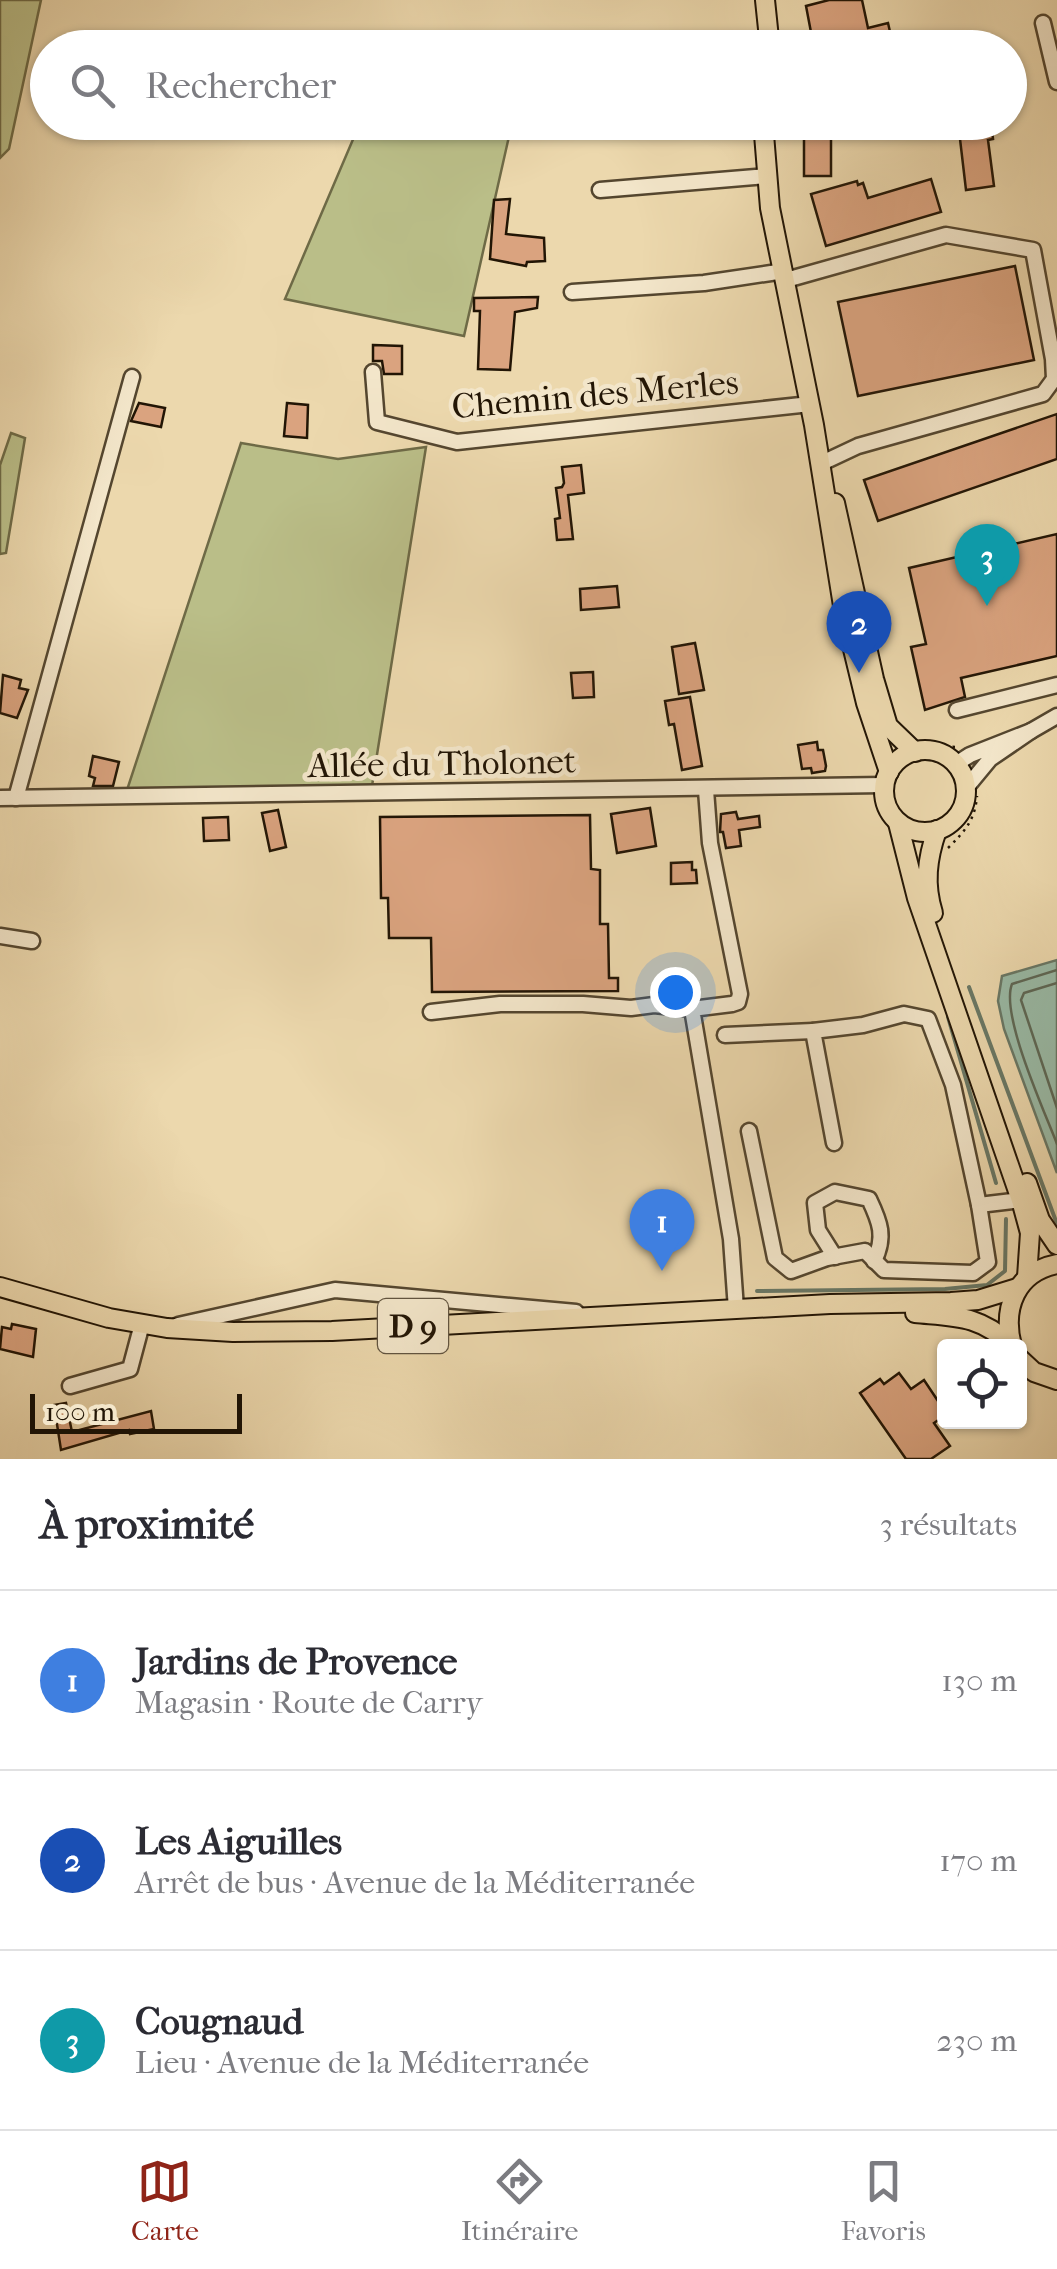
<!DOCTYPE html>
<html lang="fr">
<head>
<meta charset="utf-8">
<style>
  :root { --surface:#fff; --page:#f7f7f7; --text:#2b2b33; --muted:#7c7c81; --line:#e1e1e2; --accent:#8f2418 }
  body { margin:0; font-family:"IM FELL French Canon",serif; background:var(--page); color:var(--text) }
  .controls { position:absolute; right:30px; bottom:30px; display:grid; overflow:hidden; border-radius:10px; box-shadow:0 2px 8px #0004 }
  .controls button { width:90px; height:90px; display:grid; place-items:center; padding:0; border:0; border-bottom:2px solid var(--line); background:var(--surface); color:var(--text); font:50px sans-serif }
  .scale { position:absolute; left:30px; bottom:25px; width:212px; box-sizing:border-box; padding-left:10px; border:5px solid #221505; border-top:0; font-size:28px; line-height:35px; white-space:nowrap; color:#221505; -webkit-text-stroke:8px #f3e6ca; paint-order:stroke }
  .you { position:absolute; left:675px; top:992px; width:35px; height:35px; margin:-25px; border:8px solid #fff; border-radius:50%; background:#1a73e8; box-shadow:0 0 0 15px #1a73e833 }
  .badge { display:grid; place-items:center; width:65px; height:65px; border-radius:50%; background:var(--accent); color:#fff; font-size:32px; font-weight:700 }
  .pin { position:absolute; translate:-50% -82px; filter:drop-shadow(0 2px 5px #0008) }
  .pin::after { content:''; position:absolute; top:52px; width:35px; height:30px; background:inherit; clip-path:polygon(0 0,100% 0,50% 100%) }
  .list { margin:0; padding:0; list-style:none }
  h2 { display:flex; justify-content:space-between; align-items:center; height:130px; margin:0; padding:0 40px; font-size:42px }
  h2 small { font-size:32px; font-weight:400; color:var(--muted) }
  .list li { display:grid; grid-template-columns:65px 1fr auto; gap:30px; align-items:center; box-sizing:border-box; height:180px; padding:0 40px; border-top:2px solid var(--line) }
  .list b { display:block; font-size:38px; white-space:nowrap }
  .list p { margin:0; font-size:32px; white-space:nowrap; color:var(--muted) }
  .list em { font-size:32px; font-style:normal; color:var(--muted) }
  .icon { flex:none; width:55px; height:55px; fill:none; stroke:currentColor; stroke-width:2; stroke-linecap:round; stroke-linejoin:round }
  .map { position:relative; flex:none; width:1057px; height:1459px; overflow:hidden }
  .search { position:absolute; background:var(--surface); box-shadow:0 2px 8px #0004; left:30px; right:30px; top:30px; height:110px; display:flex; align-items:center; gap:25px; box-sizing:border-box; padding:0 35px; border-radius:55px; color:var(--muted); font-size:38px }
  .sheet { height:670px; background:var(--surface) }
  nav { display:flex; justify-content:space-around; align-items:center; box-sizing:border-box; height:140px; border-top:2px solid var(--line); background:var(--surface); font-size:28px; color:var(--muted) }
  nav a { display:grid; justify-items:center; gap:5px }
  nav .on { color:var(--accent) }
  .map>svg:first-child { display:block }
</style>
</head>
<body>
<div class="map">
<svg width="1057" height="1459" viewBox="0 0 1057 1459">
  <rect width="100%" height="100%" fill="#ecd8ad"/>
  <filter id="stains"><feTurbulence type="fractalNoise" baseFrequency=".002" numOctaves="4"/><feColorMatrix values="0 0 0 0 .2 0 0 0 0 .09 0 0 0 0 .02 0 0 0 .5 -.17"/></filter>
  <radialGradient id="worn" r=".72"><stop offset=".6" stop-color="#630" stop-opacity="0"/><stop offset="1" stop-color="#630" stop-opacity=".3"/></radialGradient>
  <g fill="#babe88" stroke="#6e6a46" stroke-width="2.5">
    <path d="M0,0h41l-32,149 -9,9z"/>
    <path d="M360,123h152l-48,213 -179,-37z"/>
    <path d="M11,433l14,5 -19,115 -6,1v-89z"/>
    <path d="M241,443l97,16 88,-12 -54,339 -245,4z"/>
  </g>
  <path fill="#99baa6" stroke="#697866" stroke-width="2.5" d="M1057,960v213l-53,-144 -6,-28 4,-25z"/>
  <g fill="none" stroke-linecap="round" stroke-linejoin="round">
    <g stroke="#5e6856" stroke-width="2.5">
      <path d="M1057,970l-45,14c-12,30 32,126 45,160"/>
      <path d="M1057,983l-33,10 -3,7 36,108"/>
    </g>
    <g stroke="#697866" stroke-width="4">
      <path d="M969,987l88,237"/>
      <path d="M948,1017l48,166"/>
      <path d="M757,1291l188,-2 42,-4 18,-14 1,-52"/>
    </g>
  </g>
  <g fill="#daa37f" stroke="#221505" stroke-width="2.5">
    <path d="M829,0h33l6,28 20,-5 3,13 -30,7 1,5h-12l-2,-8 -34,8 -8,-42z"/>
    <path d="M958,122h33l2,17 -5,1 6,46 -28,4z"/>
    <rect x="804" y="125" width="27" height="51"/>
    <path d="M931,179l10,33 -115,34 -15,-52 46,-13 1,4 5,-2 5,15z"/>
    <path d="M510,199l-4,35 38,4 1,23 -18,1 -1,4 -36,-7 4,-59z"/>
    <path d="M1015,266l19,94 -176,36 -20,-94z"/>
    <path d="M538,297l-1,11 -22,4 -5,58 -32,-1 2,-58h-6v-13z"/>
    <path d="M373,345l29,1v28h-18l-2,-13h-9z"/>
    <path d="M139,403l26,5 -4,19 -30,-6z"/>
    <path d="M287,403l21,2 -1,33 -23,-2z"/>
    <path d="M1057,414v45l-179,62 -14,-41z"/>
    <path d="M581,465l3,28 -16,2 5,44 -16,1 -2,-21 5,-1 -4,-30 6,-1 2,-4 -2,-16z"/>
    <path d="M1057,534v122l-96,22 4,19 -40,13 -14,-63 15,-3 -17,-76z"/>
    <path d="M617,586l2,21 -38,3 -1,-21z"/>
    <path d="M695,643l9,47 -25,4 -7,-47z"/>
    <path d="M593,672l1,25 -21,1 -2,-25z"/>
    <path d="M3,675l18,5 -2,8 9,2 -11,28 -17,-5z"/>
    <path d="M690,697l12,69 -20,4 -8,-46 -5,1 -4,-24z"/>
    <path d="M817,742l1,8h5l3,16 -1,5 -13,2 -1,-5 -9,1 -4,-24z"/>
    <path d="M93,756l26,6 -6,24h-20l2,-8 -6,-2z"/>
    <path d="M650,808l6,38 -39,7 -6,-39z"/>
    <path d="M278,810l8,37 -16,4 -8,-38z"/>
    <path d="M736,812l2,7 21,-3 1,11 -21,3 2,16 -15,2 -3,-16h-3l1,-18z"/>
    <path d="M590,815l1,54 9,1v54h8l1,54h9v13l-186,1 -1,-54h-42l-1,-40h-7l-1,-81z"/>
    <path d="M228,817l1,23 -25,1 -1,-23z"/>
    <path d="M692,862v8h4l1,13 -26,1v-21z"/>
    <path d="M12,1324l24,5 -3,28 -33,-8 2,-22 9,2z"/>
    <path d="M899,1373l12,16 13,-9 20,30v6l-10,7 16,23 -19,13h-25l-46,-66 20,-14 4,5z"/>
    <path d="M66,1403l6,29 79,-21 3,18 -24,5 -1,-4 -68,20 -7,-45z"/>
  </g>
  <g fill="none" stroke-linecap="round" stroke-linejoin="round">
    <g stroke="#54462f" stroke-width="19">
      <g id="minor">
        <path d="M1043,23l14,59"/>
        <path d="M600,190l167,-14"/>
        <path d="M786,280l160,-45 87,15 20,109 1,20 -11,15 -185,52 -34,16"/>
        <path d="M572,292l132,-9 80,-12"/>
        <path d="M373,372l4,50 80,20 353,-38"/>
        <path d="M957,710l100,-25"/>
        <path d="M1031,731l26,-15"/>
        <path d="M956,764l14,-9 61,-24 -41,28 -24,29"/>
        <path d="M706,790l4,53 30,151 -2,8 -6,2 -40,5 39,230 5,70"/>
        <path d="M0,798l884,-13"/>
        <path d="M16,798l116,-421"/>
        <path d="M0,936l32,5"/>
        <path d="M431,1012l69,-8h83l48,4 23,-3 38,4"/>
        <path d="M725,1035l88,-4"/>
        <path d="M749,1131l26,127 16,13 36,-13 38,-7 19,19 89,3 15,-11 -9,-57"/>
        <path d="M834,1143l-21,-112 50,-6 41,-11 24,5 25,66 26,120 42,-5"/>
        <path d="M835,1257l-17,-27 -3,-27 20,-11 34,7c11,23 17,38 5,62"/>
        <path d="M178,1325l157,-35 241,22"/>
        <path d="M70,1386l60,-17 12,-45"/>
      </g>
    </g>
    <g stroke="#221505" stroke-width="22">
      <g id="major">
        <path d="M765,0l5,48"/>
        <path d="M763,122l7,86 44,217 30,187 22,91 23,69"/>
        <path d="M835,503l39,176 14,47 27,26"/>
        <circle cx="925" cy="791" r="41"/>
        <path d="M898,823l19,75 104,302 9,33 -3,44"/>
        <path d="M933,913c-9,-29 -6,-54 4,-83"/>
        <path d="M1027,1183l13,37 17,25"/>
        <path d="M0,1287l109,31 58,10 66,4 99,-1 498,-27 121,-2 27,-2 39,-12"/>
        <path d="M915,1313c43,4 63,2 97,32"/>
        <path d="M1012,1346c-10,-38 4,-74 45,-82"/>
        <path d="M1020,1359l14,13 23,8"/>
      </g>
    </g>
    <g stroke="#221505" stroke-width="2.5" stroke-dasharray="2.5 5" stroke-linecap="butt">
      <path d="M930,746l27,1"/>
      <path d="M948,848c17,-17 27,-28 29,-52"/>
    </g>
    <use href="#minor" stroke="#f3e6ca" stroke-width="14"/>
    <use href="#major" stroke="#ecd8ad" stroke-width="18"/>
  </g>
  <g text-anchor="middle" stroke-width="9" stroke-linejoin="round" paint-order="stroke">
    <rect fill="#f3e6ca" stroke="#615440" stroke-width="2.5" x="378" y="1299" width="70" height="54" rx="8"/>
    <g font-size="32" font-weight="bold" fill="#221505">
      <text x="413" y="1337">D 9</text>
    </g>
    <g font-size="35" fill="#221505" stroke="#f3e6ca">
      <text transform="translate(595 394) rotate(-5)" y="12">Chemin des Merles</text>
      <text transform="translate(442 763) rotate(-1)" y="12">Allée du Tholonet</text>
    </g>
  </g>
  <rect width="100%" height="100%" filter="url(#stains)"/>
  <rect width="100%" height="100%" fill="url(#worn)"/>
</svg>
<div class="controls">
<button><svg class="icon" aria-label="locate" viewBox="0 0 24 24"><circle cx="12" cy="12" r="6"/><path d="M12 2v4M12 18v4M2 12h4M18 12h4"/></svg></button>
</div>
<div class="scale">100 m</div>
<div class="you"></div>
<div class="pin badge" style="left:662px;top:1271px;background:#3f7fe0">1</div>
<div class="pin badge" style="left:859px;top:673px;background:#1a4fb4">2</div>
<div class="pin badge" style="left:987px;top:606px;background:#0f9aa8">3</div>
<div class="search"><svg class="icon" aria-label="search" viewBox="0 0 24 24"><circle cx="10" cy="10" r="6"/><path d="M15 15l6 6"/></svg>Rechercher</div>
</div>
<section class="sheet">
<h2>À proximité<small>3 résultats</small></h2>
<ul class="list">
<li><span class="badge" style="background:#3f7fe0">1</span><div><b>Jardins de Provence</b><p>Magasin · Route de Carry</p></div><em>130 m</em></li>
<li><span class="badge" style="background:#1a4fb4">2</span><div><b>Les Aiguilles</b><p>Arrêt de bus · Avenue de la Méditerranée</p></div><em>170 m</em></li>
<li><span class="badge" style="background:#0f9aa8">3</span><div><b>Cougnaud</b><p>Lieu · Avenue de la Méditerranée</p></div><em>230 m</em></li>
</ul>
</section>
<nav>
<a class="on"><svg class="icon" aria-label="map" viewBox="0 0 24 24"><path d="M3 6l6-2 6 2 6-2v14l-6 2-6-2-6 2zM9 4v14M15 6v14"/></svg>Carte</a>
<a><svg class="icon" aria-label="directions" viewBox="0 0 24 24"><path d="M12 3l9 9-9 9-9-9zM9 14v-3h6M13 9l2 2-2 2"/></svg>Itinéraire</a>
<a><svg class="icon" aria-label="saved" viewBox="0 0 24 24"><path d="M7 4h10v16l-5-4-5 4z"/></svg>Favoris</a>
</nav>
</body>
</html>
